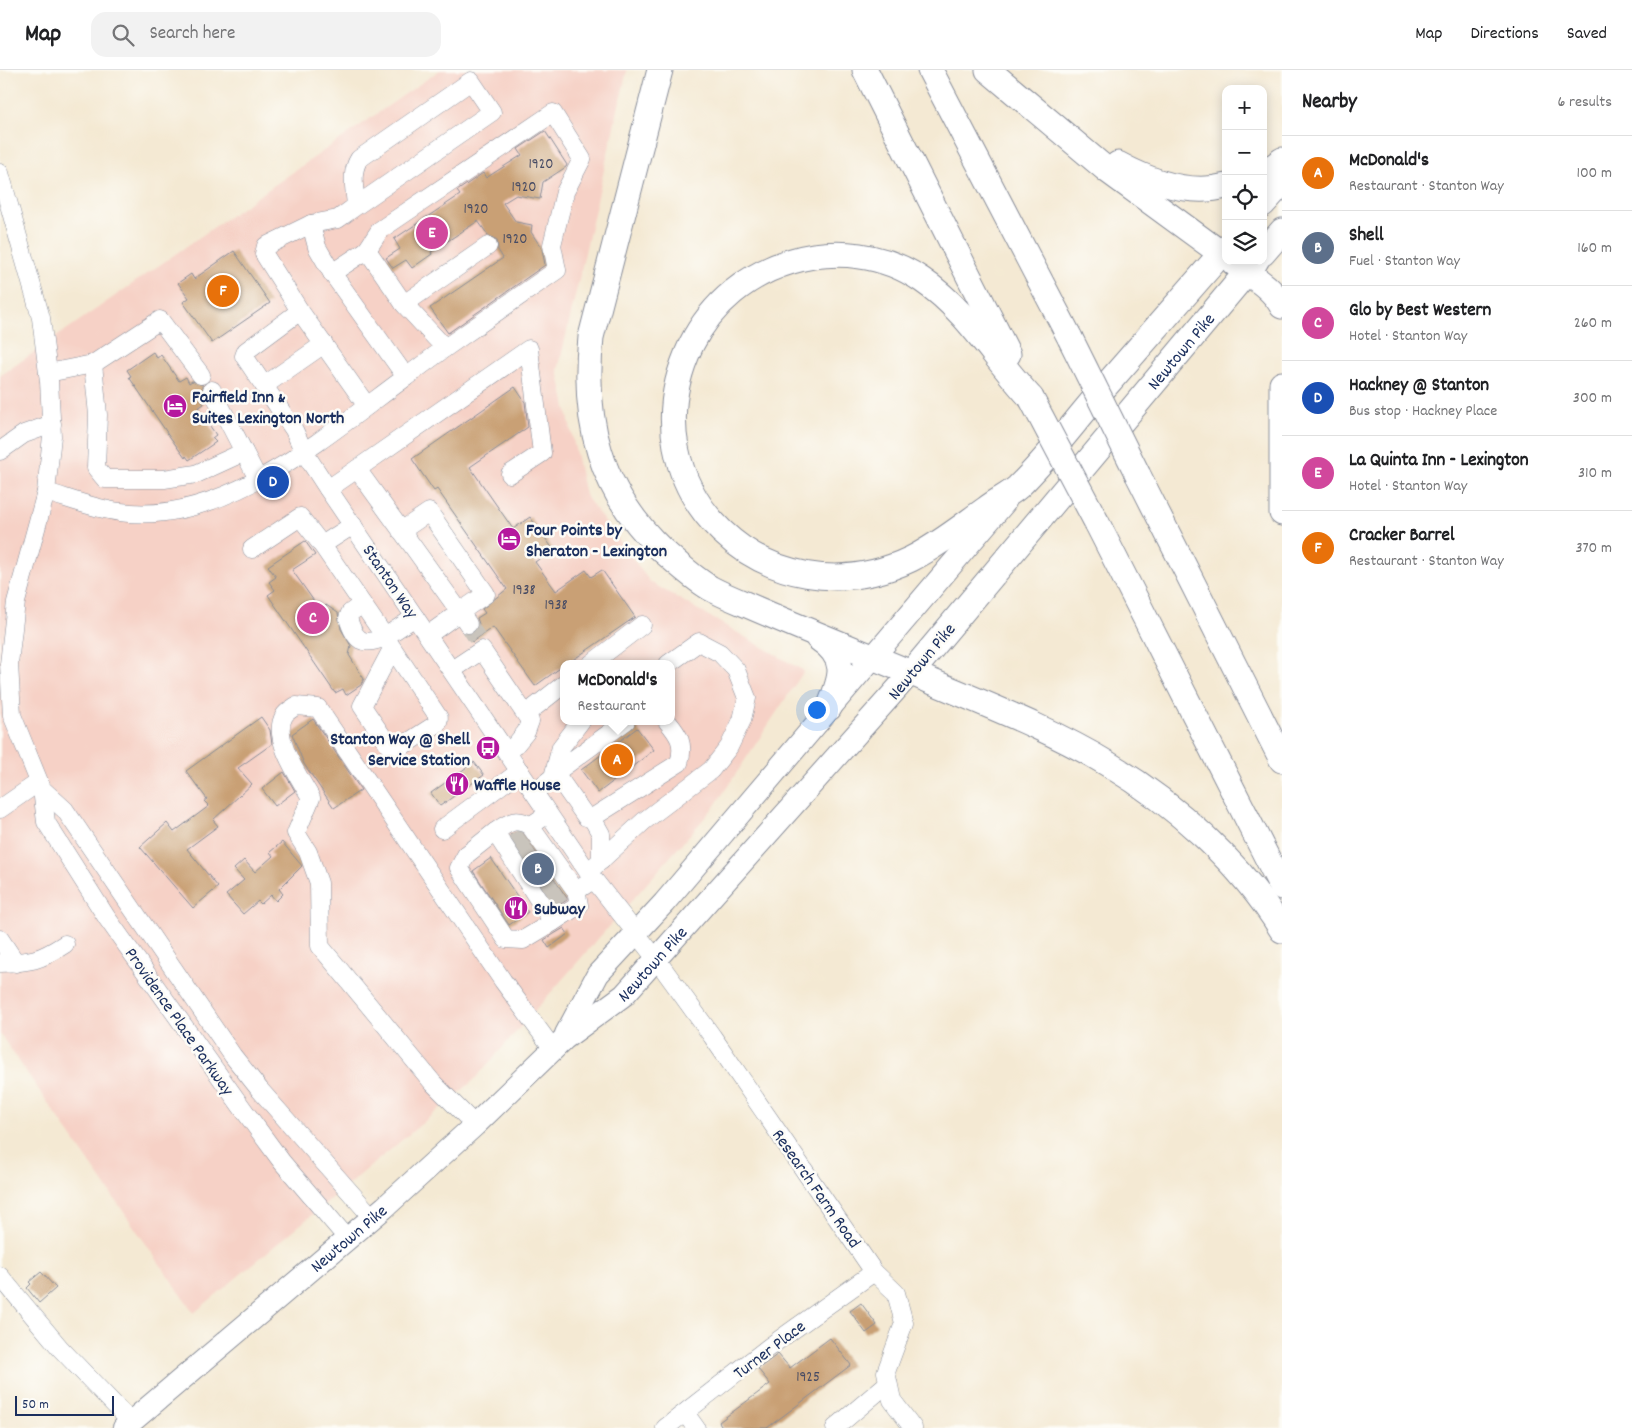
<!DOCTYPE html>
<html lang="en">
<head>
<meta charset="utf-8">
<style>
  :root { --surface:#fff; --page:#f2f2f2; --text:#202124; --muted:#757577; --line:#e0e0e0; --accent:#1a73e8 }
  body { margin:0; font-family:Dekko,sans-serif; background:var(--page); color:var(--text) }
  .controls { position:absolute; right:15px; top:15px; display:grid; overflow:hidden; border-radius:10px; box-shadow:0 2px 12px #0003 }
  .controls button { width:45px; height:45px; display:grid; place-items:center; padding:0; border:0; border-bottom:1px solid var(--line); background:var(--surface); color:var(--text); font:25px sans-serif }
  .scale { position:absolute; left:15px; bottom:12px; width:99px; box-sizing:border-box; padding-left:5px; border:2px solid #1b2f5e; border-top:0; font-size:14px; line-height:18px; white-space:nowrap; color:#1b2f5e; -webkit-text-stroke:4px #fdfcf7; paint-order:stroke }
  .you { position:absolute; left:816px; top:639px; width:18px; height:18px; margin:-12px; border:4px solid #fff; border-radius:50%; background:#1a73e8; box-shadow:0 0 0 8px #1a73e833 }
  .badge { display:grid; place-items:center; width:32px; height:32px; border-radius:50%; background:var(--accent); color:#fff; font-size:16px; font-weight:700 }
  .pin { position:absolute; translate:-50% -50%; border:2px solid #fff; box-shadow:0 1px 5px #0006 }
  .popup { position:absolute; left:560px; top:590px; width:115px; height:65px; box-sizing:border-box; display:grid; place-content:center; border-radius:10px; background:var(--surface); filter:drop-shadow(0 1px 4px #0005); font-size:16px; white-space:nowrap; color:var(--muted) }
  .popup b { font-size:19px; color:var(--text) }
  .popup::after { content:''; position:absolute; left:50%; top:100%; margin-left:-10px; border:10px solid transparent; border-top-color:var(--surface) }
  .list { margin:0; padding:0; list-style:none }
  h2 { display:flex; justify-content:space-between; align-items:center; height:65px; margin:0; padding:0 20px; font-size:21px }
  h2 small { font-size:16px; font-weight:400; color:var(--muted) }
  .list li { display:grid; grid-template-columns:32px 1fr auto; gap:15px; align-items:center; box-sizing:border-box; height:75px; padding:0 20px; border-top:1px solid var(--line) }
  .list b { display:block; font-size:19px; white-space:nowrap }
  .list p { margin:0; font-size:16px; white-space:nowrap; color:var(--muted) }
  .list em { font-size:16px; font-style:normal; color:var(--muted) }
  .icon { flex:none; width:28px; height:28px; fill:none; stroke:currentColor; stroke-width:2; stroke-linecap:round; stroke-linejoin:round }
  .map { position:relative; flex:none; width:1282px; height:1358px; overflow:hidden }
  header { display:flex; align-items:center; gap:30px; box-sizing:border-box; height:70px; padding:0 25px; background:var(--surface); border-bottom:1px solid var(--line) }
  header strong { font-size:24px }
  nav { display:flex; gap:28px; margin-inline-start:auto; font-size:18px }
  .search { width:350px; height:45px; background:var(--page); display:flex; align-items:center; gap:12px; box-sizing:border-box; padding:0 18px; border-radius:15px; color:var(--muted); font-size:19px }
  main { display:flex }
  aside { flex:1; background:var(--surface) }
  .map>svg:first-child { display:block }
</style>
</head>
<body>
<header>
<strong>Map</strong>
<div class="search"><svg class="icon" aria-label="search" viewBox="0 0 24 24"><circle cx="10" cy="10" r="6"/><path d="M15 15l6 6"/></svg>Search here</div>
<nav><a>Map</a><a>Directions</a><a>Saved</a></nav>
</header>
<main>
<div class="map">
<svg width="1282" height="1358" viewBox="0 0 1282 1358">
  <rect width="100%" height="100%" fill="#fdfcf7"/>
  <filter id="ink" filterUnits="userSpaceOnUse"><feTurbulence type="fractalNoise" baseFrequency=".02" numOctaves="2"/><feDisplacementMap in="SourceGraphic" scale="10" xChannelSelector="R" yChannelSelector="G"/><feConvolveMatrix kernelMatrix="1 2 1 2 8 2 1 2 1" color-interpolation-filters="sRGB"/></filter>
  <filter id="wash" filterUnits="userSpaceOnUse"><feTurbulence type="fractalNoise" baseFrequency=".0096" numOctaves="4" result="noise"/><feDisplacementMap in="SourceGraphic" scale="20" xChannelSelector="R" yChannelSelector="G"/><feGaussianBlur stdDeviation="1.12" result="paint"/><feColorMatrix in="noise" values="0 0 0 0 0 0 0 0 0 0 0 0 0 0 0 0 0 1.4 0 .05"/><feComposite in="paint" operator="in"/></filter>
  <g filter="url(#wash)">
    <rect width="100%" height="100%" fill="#f4e9d3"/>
    <path fill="#f6d1c6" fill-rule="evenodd" d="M440,0h187l-69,300 27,125 65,87 154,89 -90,136 -241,274 -279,232 -194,-279v-658zM563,594h108v57h-108z"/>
    <g id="blocks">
      <g fill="#c9a074">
        <path d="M545,61l22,34 -1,2 -23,15 -3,17 -24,-4 -13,8 13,19 16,3 -1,7 11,17 3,16 -97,68 -18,-25 73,-50 -5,-8 -1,-10 -9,-5 -10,-14 -47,31 1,2 -20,14 -6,-8 -13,8 -7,-10 14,-9 -6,-10 66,-44 -3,-4 26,-18 3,5 36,-23 -4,-6z"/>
        <path d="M234,181l36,52 -58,40 -29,-41 6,-4 -11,-15 13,-9 3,5z"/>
        <path d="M153,282l4,6 4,-3 18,26 7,-4 3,6 3,-2 11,4v11l-3,2 4,6 -6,4 18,27 -4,3 4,4 -27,18 -3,-4 -1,2 -15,-21 -41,-60 2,-1 -4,-6z"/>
        <path d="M515,317l10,15 3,25 -58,40 43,62 17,-12 23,32 -18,13 21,29 30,-21 5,7 11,-7 33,47 -68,47h-4v2l-28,20 -42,-59 -21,15 -7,-8 9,-1 5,-9 -2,-6 8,-5 -3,-4 25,-20 -70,-100 -3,2 -22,-32z"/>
        <path d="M305,471l10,14 -23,15 31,44 3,-9 12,8 3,16 10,17 -2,9 15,24 -3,6 -15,10 -3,-6 -8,4 -67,-98 7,-5 -6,-8 7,-5 -8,-11z"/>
        <path d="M261,647l9,13 2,14 -34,24 14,16 -39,36 5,6 -31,23 31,38 -25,21 -53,-61 27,-24 7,9 35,-26 -5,-5 3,-2 -21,-28z"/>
        <path d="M313,649l48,71 -27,18 -30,-44 -12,-30z"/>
        <path d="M637,658l17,22 -56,43 -17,-23z"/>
        <path d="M474,692l10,13 -44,31 -9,-13z"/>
        <path d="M284,702l11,19 -20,15 -13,-17z"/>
        <path d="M517,762l6,2 44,64v2l-11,7 -46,-72z"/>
        <path d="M282,772l20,24 -23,23 4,5 -7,7 -5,-6 -10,9 -3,-3 -15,13 -17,-19 18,-15 -10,-11 10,-9 11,12 18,-16 -3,-4z"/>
        <path d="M491,788l37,54 -19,13 -36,-54z"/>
        <path d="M564,858l4,6 -19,14 -5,-8z"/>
        <path d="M41,1202l15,16 -17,15 -12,-15 4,-4 -2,-2z"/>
        <path d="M861,1233l16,22 -11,8 -16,-22z"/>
        <path d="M830,1268l21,27 -84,63h-44l-4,-6 51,-38 -12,-15 20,-15 12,14z"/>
      </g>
    </g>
  </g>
  <g filter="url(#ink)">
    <use href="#blocks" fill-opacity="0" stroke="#888c98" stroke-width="1"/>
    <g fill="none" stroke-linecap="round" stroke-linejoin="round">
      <g stroke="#c9c4bc" stroke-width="18" stroke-dasharray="18 9" stroke-linecap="butt">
        <path d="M468,554l9,14"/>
        <path d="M512,775l13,-9"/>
        <path d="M521,788l13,-8"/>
        <path d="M532,804l12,-9"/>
        <path d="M541,817l13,-8"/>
        <path d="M550,830l12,-8"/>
      </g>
      <g stroke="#888c98" stroke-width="19">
        <g id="minor">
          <path d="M0,103l41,145 8,63 3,55 -6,56 -30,110 -7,62 3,51 30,74 4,33 61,96 136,191 39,53 65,76"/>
          <path d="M356,136c-1,-16 -6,-33 3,-47l112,-78 21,31 -136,94 -18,13 -27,5 -45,22 -2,8 36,57 -54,40 -2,5 50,74 10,22 24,37 260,383 69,88 55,76 162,236 22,21 8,30 -18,49 6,28 21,28"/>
          <path d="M367,180l13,-20 173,-117 29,46 -17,33 -13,53 5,25 -112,78"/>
          <path d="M332,203l35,-23 37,54 41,44 -39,29"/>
          <path d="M404,234l84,-58"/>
          <path d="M300,241l67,95"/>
          <path d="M93,294l5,51 -2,53 9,11h59l32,-5 48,-22"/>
          <path d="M48,303l45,-9 67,-44 41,55"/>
          <path d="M265,315l59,-41"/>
          <path d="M212,320l46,89"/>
          <path d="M0,381l24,-17 28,-10"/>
          <path d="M357,399l172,-120 13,104 -32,21"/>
          <path d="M328,419l29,-20 103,143 26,-18 -57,-82 -28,19"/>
          <path d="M46,422c24,7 49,17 74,20 103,15 208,-78 286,-135l-74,-104 -15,-26 -6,-23"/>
          <path d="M353,455l-31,20 63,92 30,-20"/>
          <path d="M252,479l48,-32 22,28"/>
          <path d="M362,534l-12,9 -2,5c7,23 14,29 37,19l54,81 -1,5 -45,29 -31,-46 30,-57"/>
          <path d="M428,565l32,-23 8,12"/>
          <path d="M591,594l51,-39"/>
          <path d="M452,600l30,-20 48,71 -4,11 -18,22"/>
          <path d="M526,644l37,-29"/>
          <path d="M626,651l-71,52 31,44 6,1 87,-55c6,-19 0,-28 -12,-42"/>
          <path d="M42,719l23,21 168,246 27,34 112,127"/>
          <path d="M534,722l19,-15 8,-30 20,-26"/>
          <path d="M0,739l39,-27"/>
          <path d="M548,744l-18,12c-14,-10 -23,-2 -35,6l58,90 26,-17 -3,-14 17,-11"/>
          <path d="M592,748l9,16v27"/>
          <path d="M530,756l46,65"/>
          <path d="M442,759l78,-58"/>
          <path d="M495,762l-29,23 -7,13 47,71 17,1 30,-18"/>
          <path d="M588,802l56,-51 67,-51 18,-23 13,-27 5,-22 -11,-28 -16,-17 -21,-11 -31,22"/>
          <path d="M0,869l16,24"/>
          <path d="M0,893c31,-1 39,-2 65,-19"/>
          <path d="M475,1055l-42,-42 -113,-137 -1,-63 -11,-31 -12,-19 15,-35c-11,-20 -40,-60 -27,-82 2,-4 9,-8 12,-10l22,2 185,273 50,68"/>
          <path d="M0,1206l60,72 71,74"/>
          <path d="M685,1343l11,15"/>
          <path d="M665,1358l104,-81 105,-75"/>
          <path d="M835,1358l53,-45"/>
        </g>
      </g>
      <g stroke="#888c98" stroke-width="24">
        <g id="major">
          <path d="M566,964l32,-60 66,-71 341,-401"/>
          <path id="s1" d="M124,1358l261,-221 90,-82 89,-86 60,-44 287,-322"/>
        </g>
      </g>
      <g stroke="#888c98" stroke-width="27">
        <g id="highway">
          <path d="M660,0l-69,267c-9,84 9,154 71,213 15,13 31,28 48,38 11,6 23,11 35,16 62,27 126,52 188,78 59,25 121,49 175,82 67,40 133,99 174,166"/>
          <path d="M865,0l143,284"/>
          <path d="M930,0l140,268"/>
          <path d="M988,0l119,100 119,87"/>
          <path d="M1118,94c33,18 71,32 108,22"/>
          <path d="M1263,104l19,-14"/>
          <path d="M1263,134l19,-21"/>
          <path d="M1263,183l19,-22"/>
          <path d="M1234,193c18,14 37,23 48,43"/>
          <path d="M1282,314v129"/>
          <path d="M1031,328c-37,-39 -63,-87 -109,-118 -37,-26 -87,-32 -130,-19 -44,13 -80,42 -101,84 -69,144 78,282 220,214 28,-14 51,-33 75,-50 10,-8 23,-14 32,-22 31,-30 57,-66 85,-98 41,-47 82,-94 123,-141"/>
          <path d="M1138,405l144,285"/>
          <path d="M1097,453l185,364"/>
          <path d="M818,568c31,21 24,39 11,70"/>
          <path id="s2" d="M911,603l345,-412"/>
        </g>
      </g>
      <use href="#minor" stroke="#fff" stroke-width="18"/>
      <use href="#major" stroke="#fff" stroke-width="22"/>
      <use href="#highway" stroke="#fff" stroke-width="25"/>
      <g stroke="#888c98" stroke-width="27" stroke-linecap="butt">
        <g id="highway-bridge">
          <path d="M1070,268l68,137"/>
          <path d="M1031,328l66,125"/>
        </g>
      </g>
      <use href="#highway-bridge" stroke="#fff" stroke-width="25"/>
    </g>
  </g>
  <defs>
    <g id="hotel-disc" transform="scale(1.25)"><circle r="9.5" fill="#b5179e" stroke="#fdfcf7"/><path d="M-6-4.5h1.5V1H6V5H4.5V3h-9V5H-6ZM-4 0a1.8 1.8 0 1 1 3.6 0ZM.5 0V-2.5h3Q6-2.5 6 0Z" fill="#fff"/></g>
    <g id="bus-disc" transform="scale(1.25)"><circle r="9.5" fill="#b5179e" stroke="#fdfcf7"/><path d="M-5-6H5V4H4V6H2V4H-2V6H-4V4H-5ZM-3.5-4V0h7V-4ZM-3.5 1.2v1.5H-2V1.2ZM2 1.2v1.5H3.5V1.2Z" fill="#fff"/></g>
    <g id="restaurant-disc" transform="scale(1.25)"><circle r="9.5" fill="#b5179e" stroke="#fdfcf7"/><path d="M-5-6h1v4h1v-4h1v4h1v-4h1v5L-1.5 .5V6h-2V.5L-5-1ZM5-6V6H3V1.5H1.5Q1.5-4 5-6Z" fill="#fff"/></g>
  </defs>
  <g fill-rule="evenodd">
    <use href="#hotel-disc" x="175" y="336"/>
    <use href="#hotel-disc" x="509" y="469"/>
    <use href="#bus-disc" x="488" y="678"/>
    <use href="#restaurant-disc" x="457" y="714"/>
    <use href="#restaurant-disc" x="516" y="838"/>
  </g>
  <g text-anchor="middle" stroke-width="5" stroke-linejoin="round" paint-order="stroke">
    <g font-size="15" fill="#464b64">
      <text x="541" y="98">1920</text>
      <text x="524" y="121">1920</text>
      <text x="476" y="143">1920</text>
      <text x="515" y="173">1920</text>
      <text x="524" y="524">1938</text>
      <text x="556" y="539">1938</text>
      <text x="808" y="1311">1925</text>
    </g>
    <g font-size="18" fill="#1b2f5e" stroke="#fdfcf7">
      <text dy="6" stroke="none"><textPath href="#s2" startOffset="420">Newtown Pike</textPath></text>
      <text transform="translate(391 511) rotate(56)" y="6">Stanton Way</text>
      <text transform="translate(921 591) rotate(-50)" y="6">Newtown Pike</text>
      <text dy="6" stroke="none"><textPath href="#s1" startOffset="704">Newtown Pike</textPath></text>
      <text transform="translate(180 951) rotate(55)" y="6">Providence Place Parkway</text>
      <text transform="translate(817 1118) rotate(55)" y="6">Research Farm Road</text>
      <text dy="6" stroke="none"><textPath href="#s1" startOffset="294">Newtown Pike</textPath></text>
      <text transform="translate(769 1279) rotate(-37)" y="6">Turner Place</text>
    </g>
    <g font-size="18" font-weight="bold" fill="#1b2f5e" stroke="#fdfcf7" text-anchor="start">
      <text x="192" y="332">Fairfield Inn &amp;<tspan x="192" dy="21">Suites Lexington North</tspan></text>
      <text x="526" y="465">Four Points by<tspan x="526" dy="21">Sheraton - Lexington</tspan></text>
      <text x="470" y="674" text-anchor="end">Stanton Way @ Shell<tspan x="470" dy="21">Service Station</tspan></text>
      <text x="474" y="720">Waffle House</text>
      <text x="534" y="844">Subway</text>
    </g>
  </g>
</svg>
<div class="controls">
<button>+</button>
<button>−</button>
<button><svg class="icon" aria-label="locate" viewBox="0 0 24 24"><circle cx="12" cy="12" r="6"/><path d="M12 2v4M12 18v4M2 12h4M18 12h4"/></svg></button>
<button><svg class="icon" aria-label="layers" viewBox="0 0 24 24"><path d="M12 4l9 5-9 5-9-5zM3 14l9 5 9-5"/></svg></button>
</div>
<div class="scale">50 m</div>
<div class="you"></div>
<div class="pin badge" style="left:617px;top:690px;background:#e8710a">A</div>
<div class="popup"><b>McDonald's</b>Restaurant</div>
<div class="pin badge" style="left:538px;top:799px;background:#5c6f8a">B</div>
<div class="pin badge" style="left:313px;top:548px;background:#d1479c">C</div>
<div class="pin badge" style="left:273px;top:412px;background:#1a4fb4">D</div>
<div class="pin badge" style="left:432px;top:163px;background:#d1479c">E</div>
<div class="pin badge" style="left:223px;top:221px;background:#e8710a">F</div>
</div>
<aside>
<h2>Nearby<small>6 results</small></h2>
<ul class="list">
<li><span class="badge" style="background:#e8710a">A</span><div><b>McDonald's</b><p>Restaurant · Stanton Way</p></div><em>100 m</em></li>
<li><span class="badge" style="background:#5c6f8a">B</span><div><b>Shell</b><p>Fuel · Stanton Way</p></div><em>160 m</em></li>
<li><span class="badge" style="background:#d1479c">C</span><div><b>Glo by Best Western</b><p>Hotel · Stanton Way</p></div><em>260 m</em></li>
<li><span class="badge" style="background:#1a4fb4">D</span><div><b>Hackney @ Stanton</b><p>Bus stop · Hackney Place</p></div><em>300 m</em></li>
<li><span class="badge" style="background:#d1479c">E</span><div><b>La Quinta Inn - Lexington</b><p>Hotel · Stanton Way</p></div><em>310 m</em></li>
<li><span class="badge" style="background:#e8710a">F</span><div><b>Cracker Barrel</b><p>Restaurant · Stanton Way</p></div><em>370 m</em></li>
</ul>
</aside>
</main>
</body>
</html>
